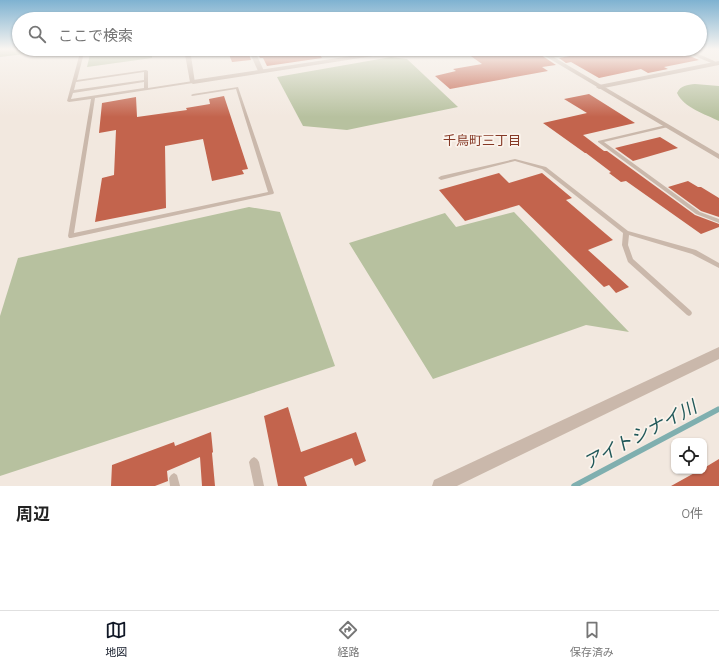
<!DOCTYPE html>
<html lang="ja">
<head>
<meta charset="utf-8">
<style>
  :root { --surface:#fff; --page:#f2f2f2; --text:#222; --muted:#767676; --line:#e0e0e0; --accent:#111827 }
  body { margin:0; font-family:Montserrat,"Noto Sans JP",sans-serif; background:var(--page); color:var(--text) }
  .controls { position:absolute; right:12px; bottom:12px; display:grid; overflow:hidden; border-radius:8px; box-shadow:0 1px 3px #0004 }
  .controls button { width:36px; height:36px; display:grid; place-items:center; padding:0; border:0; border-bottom:1px solid var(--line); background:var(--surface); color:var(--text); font:20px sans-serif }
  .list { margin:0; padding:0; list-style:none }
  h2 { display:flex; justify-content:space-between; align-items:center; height:52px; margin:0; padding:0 16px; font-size:17px }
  h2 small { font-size:13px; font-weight:400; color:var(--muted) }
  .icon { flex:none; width:22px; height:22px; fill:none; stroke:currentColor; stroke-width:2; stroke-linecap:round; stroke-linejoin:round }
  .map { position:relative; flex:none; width:719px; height:486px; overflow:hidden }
  .search { position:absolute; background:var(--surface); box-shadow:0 1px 3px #0004; left:12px; right:12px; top:12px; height:44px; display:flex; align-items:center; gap:10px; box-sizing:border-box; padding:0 14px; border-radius:22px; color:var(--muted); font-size:15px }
  .sheet { height:124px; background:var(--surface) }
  nav { display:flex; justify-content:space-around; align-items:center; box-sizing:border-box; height:56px; border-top:1px solid var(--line); background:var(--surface); font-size:11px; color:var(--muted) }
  nav a { display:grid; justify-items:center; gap:2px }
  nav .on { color:var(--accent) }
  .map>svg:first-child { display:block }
</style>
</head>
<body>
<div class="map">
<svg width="719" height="486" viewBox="0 0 719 486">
  <rect width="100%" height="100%" fill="#f2e8df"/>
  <g fill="#b7c19f">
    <path d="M0,49h66l-66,8z"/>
    <path d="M97,49h55v9l-65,9 4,-17z"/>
    <path d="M391,57l16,2 51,48 -111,23 -44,-4 -26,-49z"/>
    <path d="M695,84l24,2v35c-14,-7 -35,-13 -42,-28 4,-8 10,-8 18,-9z"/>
    <path d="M249,207l31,5 55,154 -335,110v-160l18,-58z"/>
    <path d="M514,212l115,120 -43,-7 -153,54 -84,-136 96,-30 11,14z"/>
  </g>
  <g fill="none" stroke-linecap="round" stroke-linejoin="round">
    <path stroke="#7fafaf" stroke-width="5.5" d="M574,486l145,-77"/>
  </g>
  <g fill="#c3644d">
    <path d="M227,49h20l4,11 -19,2z"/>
    <path d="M256,49h60l6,9 -55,8 -4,-8h-3z"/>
    <path d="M461,49h71l24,16 -14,2 6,4 -98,18 -15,-13 21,-5 -3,-2 29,-5z"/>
    <path d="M543,49h43l-33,6z"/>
    <path d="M606,49h68l25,11 -35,7 4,2 -20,4 -7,-4 -42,9 -28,-16 -5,1 -7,-5z"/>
    <path d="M589,94l46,29 -52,12 21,16h3l88,64 24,9v3l-18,7 -75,-53 -5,1 -12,-9 2,-1 -25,-19h-1l-42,-30 44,-10 -23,-14z"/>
    <path d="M224,96l24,73 -6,1 2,4 -32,7 -9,-42 -38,7 1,62 -71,14 7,-44 12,-3 2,-45 -17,3 3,-30 34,-6 1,20 50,-7 -1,-2 24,-4 -1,-5z"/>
    <path d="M660,137l18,11 -45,13 -18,-13z"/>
    <path d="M499,173l10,10 33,-10 30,25 -6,2 47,40 -25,10 41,37 -13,6 -7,-8 -5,2 -85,-82 -54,16 -26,-31z"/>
    <path d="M688,181l10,6h3l18,11v19l-18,-6 -33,-24z"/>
    <path d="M288,407l13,45 55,-20 10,29 -11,5 -3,-8 -48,19 3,9h-29l-14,-70z"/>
    <path d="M211,432l2,20 -1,1 3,33h-13l-2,-29 -33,14 1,10 -13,5h-44l1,-21 62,-23 1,4z"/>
    <path d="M719,459v27h-48l27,-15h6v-3z"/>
  </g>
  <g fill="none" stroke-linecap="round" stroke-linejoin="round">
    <g fill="#cab8ab" fill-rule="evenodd">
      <path d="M81,49h4l-8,31 69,-10 2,1v17l45,-7 2,1 -2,1 -98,15 -21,135 194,-41 -32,-103 -44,7 -1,-1 2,-1 45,-7 36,106 -1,1 -202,44h-2l-1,-2 23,-137 -22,3 -2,-1zM144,72v8l-70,10 2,-8zM144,82v6l-73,11 2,-6z"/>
      <path d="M596,49h9l-55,9 -2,-1z"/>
      <path d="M675,49c13,0 33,8 44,15l-3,1 -26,-11z"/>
      <path d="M666,125h2v2l-64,15 96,70 19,7v4l-23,-9 -98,-72v-1z"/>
      <path d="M515,159l31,8 82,64 68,19 23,13v5l-27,-14 -63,-19 -1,10 5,14 58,52 1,2 -1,2 -2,1 -2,-1 -59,-53 -6,-17 1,-12 -81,-64 -27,-8 -74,19 -3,-2 3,-2z"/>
      <path d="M254,457l3,2 2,3 5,24h-10l-5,-24 2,-3z"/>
      <path d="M174,473l3,2 3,11h-10l-1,-8 2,-3z"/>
    </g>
    <g fill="#cab8ab" fill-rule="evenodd">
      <path d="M184,49h6l5,34 -5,-1z"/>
      <path d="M248,49h6l10,22 -1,1 -5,-1z"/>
      <path d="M719,61v4l-120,24 -3,-2 3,-2z"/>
    </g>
    <g fill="#cab8ab" fill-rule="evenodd">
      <path d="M385,49h6l-5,5 -193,30 -3,-2 3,-2 191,-29z"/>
      <path d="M533,49h7l179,105v5z"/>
      <path d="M719,347v12l-262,127h-25l2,-6z"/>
    </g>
  </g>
  <linearGradient id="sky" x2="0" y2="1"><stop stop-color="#7eb2d1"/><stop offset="0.42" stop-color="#f9f5f1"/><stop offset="1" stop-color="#f9f5f1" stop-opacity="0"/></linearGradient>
  <rect width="719" height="117" fill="url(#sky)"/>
  <g text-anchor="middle" stroke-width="3.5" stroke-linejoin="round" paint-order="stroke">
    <g font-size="13" fill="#853825" stroke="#faf3ec">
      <text x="482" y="145">千鳥町三丁目</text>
    </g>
    <g font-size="18" font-style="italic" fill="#205859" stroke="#faf3ec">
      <text transform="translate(640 435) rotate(-28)" y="6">アイトシナイ川</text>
    </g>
  </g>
</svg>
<div class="controls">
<button><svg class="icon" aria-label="locate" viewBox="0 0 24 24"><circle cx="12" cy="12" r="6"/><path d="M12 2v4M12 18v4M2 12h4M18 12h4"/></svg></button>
</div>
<div class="search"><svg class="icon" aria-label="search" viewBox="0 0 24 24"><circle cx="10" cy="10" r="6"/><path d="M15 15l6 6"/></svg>ここで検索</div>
</div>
<section class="sheet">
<h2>周辺<small>0件</small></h2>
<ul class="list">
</ul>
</section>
<nav>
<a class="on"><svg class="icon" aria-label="map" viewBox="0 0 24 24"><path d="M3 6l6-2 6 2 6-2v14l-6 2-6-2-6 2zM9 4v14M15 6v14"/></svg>地図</a>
<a><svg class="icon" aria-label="directions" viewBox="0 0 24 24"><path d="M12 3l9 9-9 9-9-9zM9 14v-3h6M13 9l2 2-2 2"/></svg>経路</a>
<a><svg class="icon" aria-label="saved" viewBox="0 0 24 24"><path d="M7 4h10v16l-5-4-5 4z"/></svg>保存済み</a>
</nav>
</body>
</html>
